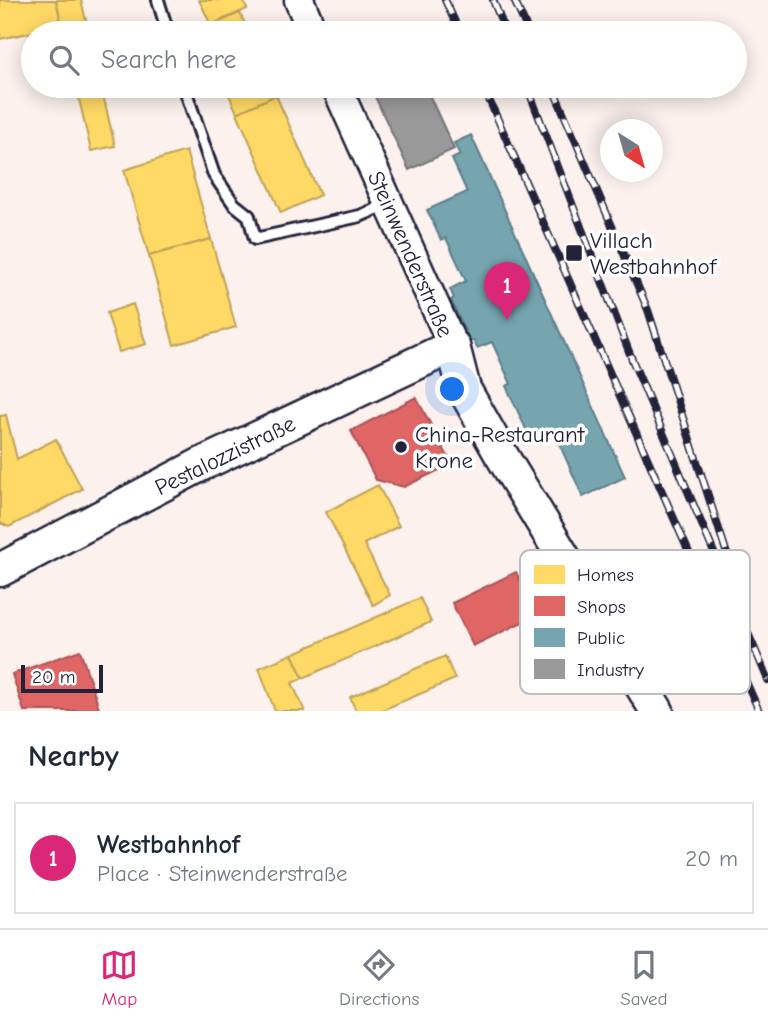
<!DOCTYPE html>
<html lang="en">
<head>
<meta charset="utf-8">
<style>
  :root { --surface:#fff; --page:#f2f2f3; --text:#1f2937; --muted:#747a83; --line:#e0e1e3; --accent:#db2777 }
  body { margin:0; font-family:"Comic Neue",sans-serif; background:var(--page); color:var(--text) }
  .compass { position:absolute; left:600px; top:119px; width:63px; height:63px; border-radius:50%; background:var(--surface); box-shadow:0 4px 18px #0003; rotate:143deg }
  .scale { position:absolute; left:21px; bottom:18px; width:82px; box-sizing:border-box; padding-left:7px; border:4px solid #22223b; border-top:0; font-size:19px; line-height:24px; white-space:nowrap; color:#22223b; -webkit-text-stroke:5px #fff; paint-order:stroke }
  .you { position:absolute; left:453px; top:390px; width:24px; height:24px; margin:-18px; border:5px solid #fff; border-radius:50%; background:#1a73e8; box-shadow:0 0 0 10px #1a73e833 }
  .badge { display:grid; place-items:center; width:46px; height:46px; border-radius:50%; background:var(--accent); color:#fff; font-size:23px; font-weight:700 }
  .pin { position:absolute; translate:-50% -58px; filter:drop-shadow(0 2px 4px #0008) }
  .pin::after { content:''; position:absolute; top:37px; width:24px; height:21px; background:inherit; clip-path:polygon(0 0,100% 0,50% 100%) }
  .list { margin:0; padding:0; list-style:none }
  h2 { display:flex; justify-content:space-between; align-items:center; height:91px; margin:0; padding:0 28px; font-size:30px }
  h2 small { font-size:23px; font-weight:400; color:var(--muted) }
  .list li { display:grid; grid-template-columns:46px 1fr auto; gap:21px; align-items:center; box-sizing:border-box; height:112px; margin:0 14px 14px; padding:0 14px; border:2px solid var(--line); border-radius:0px }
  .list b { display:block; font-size:26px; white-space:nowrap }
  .list p { margin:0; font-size:23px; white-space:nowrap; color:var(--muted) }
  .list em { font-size:23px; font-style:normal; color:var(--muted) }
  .icon { flex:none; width:38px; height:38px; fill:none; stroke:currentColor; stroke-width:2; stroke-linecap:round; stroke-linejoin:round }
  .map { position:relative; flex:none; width:768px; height:711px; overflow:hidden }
  .search { position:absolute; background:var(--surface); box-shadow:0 4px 18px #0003; left:21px; right:21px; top:21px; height:77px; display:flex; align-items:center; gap:18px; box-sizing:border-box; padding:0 24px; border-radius:38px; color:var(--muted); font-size:26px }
  .sheet { height:217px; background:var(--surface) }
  nav { display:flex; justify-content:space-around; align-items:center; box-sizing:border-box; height:98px; border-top:2px solid var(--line); background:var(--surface); font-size:19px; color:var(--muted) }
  nav a { display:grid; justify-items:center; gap:4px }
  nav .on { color:var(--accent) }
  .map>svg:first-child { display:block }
</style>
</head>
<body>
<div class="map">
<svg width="768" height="711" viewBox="0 0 768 711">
  <rect width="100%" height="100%" fill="#fcf1ed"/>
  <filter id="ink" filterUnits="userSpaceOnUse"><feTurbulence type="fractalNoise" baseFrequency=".0143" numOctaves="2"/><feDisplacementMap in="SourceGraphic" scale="14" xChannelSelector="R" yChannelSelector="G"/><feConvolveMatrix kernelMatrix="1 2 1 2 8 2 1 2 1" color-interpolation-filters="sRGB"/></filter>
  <g filter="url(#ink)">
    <g fill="#ffd966" stroke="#bda259" stroke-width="2">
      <path d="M0,0h56l6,26 -62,13z"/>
      <path d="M56,0h25l8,33h-25z"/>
      <path d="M199,0h44l4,9 -36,16z"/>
      <path d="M240,13l9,20h-47l-2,-3z"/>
      <path d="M76,86h25l14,60 -24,5z"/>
      <path d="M225,86h47l4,9 -39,18z"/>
      <path d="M276,95l44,100 -39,18 -44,-100z"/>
      <path d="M186,151l25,88 -62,17 -25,-86z"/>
      <path d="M211,239l25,88 -62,18 -25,-89z"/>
      <path d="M133,304l13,40 -27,8 -12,-39z"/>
      <path d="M6,415l11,44 39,-20 26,50 -73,38 -9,-4v-107z"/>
      <path d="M378,485l21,41 -35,18 26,51 -17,10 -47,-93z"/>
      <path d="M420,598l11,24 -128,56 -11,-24z"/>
      <path d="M292,654l11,24 -11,5 13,28h-30l-16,-43z"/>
      <path d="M445,656l10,23 -75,32h-24l-6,-14z"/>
    </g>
    <g fill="#e06666" stroke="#a75259" stroke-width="2">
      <path d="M416,397l36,67 -48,23 -28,-7 -25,-49z"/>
      <path d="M516,572l21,43 -64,31 -21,-43z"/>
      <path d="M80,650l20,61h-76l-12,-37z"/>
    </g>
    <path fill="#76a5af" stroke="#5d7e8c" stroke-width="2" d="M471,135l154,342 -42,20 -29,-65 -22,10 -26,-56 5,-2 -19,-42 -15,6 -4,-8 -3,2 -19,-42 3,-2 -4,-9 16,-8 -20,-43 -5,2 -14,-30 40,-18 -15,-33 8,-4 -6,-12z"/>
    <path fill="#999" stroke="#75757d" stroke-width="2" d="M370,86h55l29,63 -45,21z"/>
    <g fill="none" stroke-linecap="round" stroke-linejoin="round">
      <g stroke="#22223b" stroke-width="16">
        <g id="service">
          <path d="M158,0l10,33"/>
          <path d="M184,86l30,89 20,29 15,12 6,23 105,-23 28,-12"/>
        </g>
      </g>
      <g stroke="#22223b" stroke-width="33">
        <g id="tertiary">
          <path d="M299,0l14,33"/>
          <path d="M336,86l117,260"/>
        </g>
      </g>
      <g stroke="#22223b" stroke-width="37">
        <path id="secondary" d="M0,570l202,-106 251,-118 11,43 38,67 155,255"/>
      </g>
      <use href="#service" stroke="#fff" stroke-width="10"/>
      <use href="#tertiary" stroke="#fff" stroke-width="28"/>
      <use href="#secondary" stroke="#fff" stroke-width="32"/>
      <g stroke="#22223b" stroke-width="8">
        <g id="rail">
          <path d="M445,0l15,33"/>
          <path d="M493,0l13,33"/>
          <path d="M514,0l15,33"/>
          <path d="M483,86l276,625"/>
          <path d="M527,86l106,276 135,318"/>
          <path d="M552,86l96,224 90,278"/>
        </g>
      </g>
      <use href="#rail" stroke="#fff" stroke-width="5" stroke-dasharray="16" stroke-linecap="butt"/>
    </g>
  </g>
  <g fill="#22223b" stroke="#fff" stroke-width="2.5">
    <rect x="565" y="244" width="18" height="18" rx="3.5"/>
    <circle cx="401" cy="447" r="7"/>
  </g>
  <g text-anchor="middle" stroke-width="7" stroke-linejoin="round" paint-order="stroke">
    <g font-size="23" fill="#22223b" stroke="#fff" text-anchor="start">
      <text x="590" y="248">Villach<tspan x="590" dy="26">Westbahnhof</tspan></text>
      <text x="415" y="442">China-Restaurant<tspan x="415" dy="26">Krone</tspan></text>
    </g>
    <g font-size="23" fill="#22223b" stroke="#fff">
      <text transform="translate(411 254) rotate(66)" y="8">Steinwenderstraße</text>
      <text transform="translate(225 455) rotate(-26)" y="8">Pestalozzistraße</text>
    </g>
  </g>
  <rect x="520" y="550" width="230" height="144" rx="10" fill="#fff" stroke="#bdbdc4" stroke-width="2"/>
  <rect x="534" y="565" width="31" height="19" fill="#ffd966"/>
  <rect x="534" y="596" width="31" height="20" fill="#e06666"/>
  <rect x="534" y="628" width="31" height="19" fill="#76a5af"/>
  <rect x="534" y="659" width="31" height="20" fill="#999"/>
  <g font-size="19" fill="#22223b">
    <text x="577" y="581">Homes</text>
    <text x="577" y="613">Shops</text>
    <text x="577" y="644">Public</text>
    <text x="577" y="676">Industry</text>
  </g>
</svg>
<svg class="compass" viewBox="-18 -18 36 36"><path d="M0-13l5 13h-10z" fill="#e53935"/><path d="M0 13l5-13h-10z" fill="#747a83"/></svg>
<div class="scale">20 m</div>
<div class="you"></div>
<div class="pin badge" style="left:507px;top:320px">1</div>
<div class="search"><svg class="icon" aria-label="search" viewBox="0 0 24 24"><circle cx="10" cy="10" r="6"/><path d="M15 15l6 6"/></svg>Search here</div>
</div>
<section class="sheet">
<h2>Nearby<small></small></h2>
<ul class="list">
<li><span class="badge">1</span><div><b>Westbahnhof</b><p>Place · Steinwenderstraße</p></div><em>20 m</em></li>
</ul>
</section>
<nav>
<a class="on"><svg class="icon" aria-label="map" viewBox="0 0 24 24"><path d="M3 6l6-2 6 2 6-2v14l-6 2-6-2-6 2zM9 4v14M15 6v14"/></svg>Map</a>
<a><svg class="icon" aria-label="directions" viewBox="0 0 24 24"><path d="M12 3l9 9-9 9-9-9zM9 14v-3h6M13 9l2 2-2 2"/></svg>Directions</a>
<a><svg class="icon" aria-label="saved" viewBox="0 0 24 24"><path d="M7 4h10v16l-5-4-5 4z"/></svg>Saved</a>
</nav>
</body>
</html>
